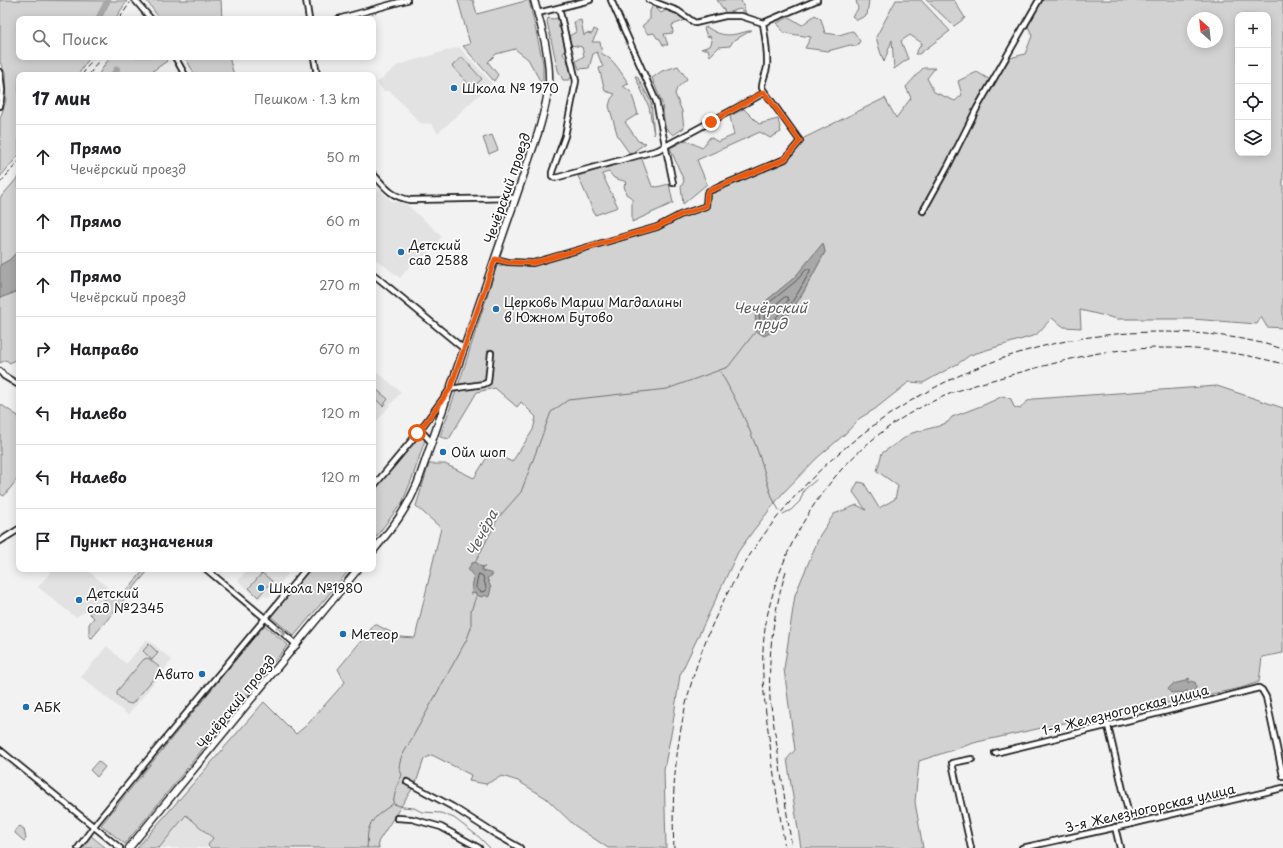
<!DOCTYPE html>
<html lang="ru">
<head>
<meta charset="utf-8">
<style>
  :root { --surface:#fff; --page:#f6f6f6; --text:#202124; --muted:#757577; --line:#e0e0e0 }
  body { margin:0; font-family:"Playpen Sans",sans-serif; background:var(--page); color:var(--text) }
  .controls { position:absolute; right:12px; top:12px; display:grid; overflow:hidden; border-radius:8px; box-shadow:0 2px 10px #0003 }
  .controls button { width:36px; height:36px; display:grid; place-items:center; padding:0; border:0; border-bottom:1px solid var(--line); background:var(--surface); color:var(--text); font:20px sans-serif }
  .compass { position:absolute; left:1187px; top:12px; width:36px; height:36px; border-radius:50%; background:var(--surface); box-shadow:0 2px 10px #0003; rotate:333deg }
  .stop { position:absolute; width:12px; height:12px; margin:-9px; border:3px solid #ea580c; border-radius:50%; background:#fff }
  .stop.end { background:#ea580c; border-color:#fff; box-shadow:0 1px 4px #0008 }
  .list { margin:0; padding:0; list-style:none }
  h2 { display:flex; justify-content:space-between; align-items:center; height:52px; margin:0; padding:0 16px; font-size:17px }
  h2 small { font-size:13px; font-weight:400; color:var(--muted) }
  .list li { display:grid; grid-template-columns:26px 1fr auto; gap:12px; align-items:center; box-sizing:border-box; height:64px; padding:0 16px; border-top:1px solid var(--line) }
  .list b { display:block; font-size:15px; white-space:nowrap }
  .list p { margin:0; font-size:13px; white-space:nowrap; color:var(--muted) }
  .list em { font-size:13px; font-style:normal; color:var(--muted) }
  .icon { flex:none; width:22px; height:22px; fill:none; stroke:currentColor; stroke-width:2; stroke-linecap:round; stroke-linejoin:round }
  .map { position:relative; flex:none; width:1283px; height:848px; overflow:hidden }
  .search { position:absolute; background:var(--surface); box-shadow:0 2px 10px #0003; left:16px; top:16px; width:360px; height:44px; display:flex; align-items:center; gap:10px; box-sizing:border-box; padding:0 14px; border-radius:8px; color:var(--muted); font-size:15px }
  .panel { position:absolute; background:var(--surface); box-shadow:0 2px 10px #0003; left:16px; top:72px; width:360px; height:500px; border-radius:8px }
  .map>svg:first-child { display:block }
</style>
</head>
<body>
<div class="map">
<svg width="1283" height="848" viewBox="0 0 1283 848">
  <rect width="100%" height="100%" fill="#f2f2f2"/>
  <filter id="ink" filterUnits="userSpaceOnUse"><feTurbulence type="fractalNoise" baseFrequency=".025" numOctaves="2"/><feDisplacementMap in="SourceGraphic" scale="8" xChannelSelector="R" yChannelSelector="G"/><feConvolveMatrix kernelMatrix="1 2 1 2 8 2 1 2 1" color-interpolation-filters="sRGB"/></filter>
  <g filter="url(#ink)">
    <g fill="#e2e2e2">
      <path d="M459,47l33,36 -54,50 -7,-9 -11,-1 -30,-32h-6l-7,-8 21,-18z"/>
      <path d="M379,189l13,12 14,3 36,32 -20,26 -8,-1 -14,17 -27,-21v-60z"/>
      <path d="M377,372l24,20 -28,34v-50z"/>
      <path d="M53,569h33l26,22 -18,21 -5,-2 -14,7 -37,-30z"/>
      <path d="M248,569h44l-24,29 -4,-3 -5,4 -21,-18z"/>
      <path d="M147,639l25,21 -44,55 -47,-38 26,-31 19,18z"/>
      <path d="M186,815l28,23 -8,10h-47z"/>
    </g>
    <g fill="#d2d2d2" stroke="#777" fill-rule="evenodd">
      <path d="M0,0l127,1 -12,18h-96v38h71l-12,18h-59v80l-19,22v-58l6,-19 -1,-27 -5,-11z"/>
      <path d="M146,0h75l1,19h-62z"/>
      <path d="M458,0h15l4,14 52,-14 14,63v23l-15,-27 -13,-10 -19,5 -8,8 10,13 -4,6 -31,-35 7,-2z"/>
      <path d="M717,0h24l5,14 -6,-5 -14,4z"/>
      <path d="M856,0h13l-2,15 -10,5 -5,-4 6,-7z"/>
      <path d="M896,0h25l29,31 -31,23h-4l7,-11 -12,-8 -9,6 7,18 -14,10 -2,-29 -8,22 -4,-11 -4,-14z"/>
      <path d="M926,0h28l11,18 -11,8z"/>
      <path d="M1041,0h242v328l-16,-1 -6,-10 -4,7 -65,-5h-74l-38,-9 1,18 -17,-1 -12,-9 -16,17 -66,20 -11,8 -36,20 -14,-1 -34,27 -15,9 -15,16 -28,24 -35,36 -29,37 -15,21 -58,123 -8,54 -8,40 2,79h-58l-34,-23 -28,-27 -28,-17 -16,-5 -16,8 -17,-3 2,-6 -39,-20 -8,4 -8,24 -38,59 1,6h-168l-3,-3 5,-7 -27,-23 -27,33h-22l127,-146 32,32 11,-9 38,-43 -7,-13 37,-45 25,13 15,1 26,-110 -25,-22 13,-42h16l29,14 17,-27 21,11 21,-32 3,-13 -15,-15 -4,5 -22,-19 -18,4 -28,47 -9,-2 22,-63 35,-109 5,1 2,-6 29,3 124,-38 46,-21 3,-13 77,-35 15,-15 87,-43 11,20 15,-20 -5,-11 17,-19h12l-8,10 7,14 21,9 7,-6 -4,-14 19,-9 18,11 15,-25 15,-4 7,-18 -5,-13zM1238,15h30v138h-30zM1193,18h24v24h-24zM823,244l2,8 -22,41 -23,35 -25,-18 39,-32z"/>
      <path d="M653,5l8,8 5,-3 10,4 10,6 -14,5 1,8 -9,1 4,11h-5l-3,-6 -3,-1 -3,-5 -6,1 -6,-8 8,-7v-8z"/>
      <path d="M815,15l6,4 4,14 14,2 13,-4 2,1 6,9 -3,5 -7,-1 -22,6 -23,-3 6,-11 -27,-4 -7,-10 12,-6 13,8z"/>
      <path d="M548,18l5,1 6,-1 2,5 -3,1 1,4h3l4,19 -3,7 4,5 5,17 -3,4h-6l-5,-10 -11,-48z"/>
      <path d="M581,20l3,16 2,-3 6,1 2,-5 4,2 -6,11h8l2,12c12,4 20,21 27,30l-6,2 8,6 7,22 -13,8 13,19 8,2 -16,11 -12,-17 -9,-31 2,-7 4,-5 -10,-3 -6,-23 4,-1 -6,-15 -4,2 -4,14 -10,1 -3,-8 8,-5 -2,-9 -11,-2 -2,-9 7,-4 -2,-10z"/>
      <path d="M707,27c17,12 26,8 45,3l-19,11 -3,5 -11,1 -9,9 -2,-7h-7l9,-3 2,-5 -2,-5 -3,1 -3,-9z"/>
      <path d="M110,57h55l2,4 -20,14h-49z"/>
      <path d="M185,57h44l5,18h-39z"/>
      <path d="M462,57l20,22 -10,9 -20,-22z"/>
      <path d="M678,66l9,13 -10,9 -2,6 7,17 2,17 -11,7 -8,-8 -3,-24 -10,-25 10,-7z"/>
      <path d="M635,76h2l14,26 3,33 -5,-28z"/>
      <path d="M744,109l15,15 19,-5 3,13 -11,6 -10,-6 -63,28 10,24 -24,20 -2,-17 3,-6 -14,-33 16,-8 16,8 8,-11 8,5 16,-7 -4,-19z"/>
      <path d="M492,135l6,15 -9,4 -6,-16z"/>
      <path d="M641,157l11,29 5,1 12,-3 4,19 -41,19v-24l-6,-4 -2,-9 3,-3 -13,-4 -5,-6 -7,2 16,33 -23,8 -17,-39z"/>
      <path d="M19,176v181l-9,6 -4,-3 -6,3v-165z"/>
      <path d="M1217,386l66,22v245l-21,4 -3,25 -18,6 -148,30 -10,1 -106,23 -58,19 -4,41 8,46h-122l-14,-89 8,-9 -11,-81 11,-74 25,-60 14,-21 23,-9 9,5 -13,-18 5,-10 6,1 15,25 16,-9 3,-13 -21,-15 5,-18 30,-20 27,-7 9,-4 4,-5 34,-13 17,-8 8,3 3,8 6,2 6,-7 7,-3z"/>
      <path d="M377,390l11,9 -5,7 -10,-9z"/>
      <path d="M0,404l18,12 1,-1v62l-15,19 -4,-2z"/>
      <path d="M420,436l4,1 1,3 -12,36 -10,25 -30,40v-49z"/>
      <path d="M309,569h41l-56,67 -24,-20z"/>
      <path d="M144,570l3,2 -55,66 -3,-1v-13l5,-6 -5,-5v-3l5,2 18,-21h14z"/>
      <path d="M262,573l10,8 -14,16 -9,-9z"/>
      <path d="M264,625l24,20 -163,199 -24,-19z"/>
      <path d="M149,644l9,9 -6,7 -9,-9z"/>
      <path d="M148,658l11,9 1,4 -28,33 -5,-1 -10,-8v-4l27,-32z"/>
      <path d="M98,761l7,6 -8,10 -7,-7z"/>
      <path d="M20,826l4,3 2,10 -2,2 -9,-8v-3z"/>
      <path d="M90,835l16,13h-25z"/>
    </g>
    <g fill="#a8a8a8" stroke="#707070">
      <path d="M823,243l2,9 -22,41 -23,35 -16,8 -8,-5 -1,-21 39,-32z"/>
      <path d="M19,250v41l-19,7v-33l9,-5z"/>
      <path d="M476,562l3,4 6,1 -3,1v3l8,2 3,2 -6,3 4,10 -2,9 -5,-2 -2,2 -6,-2v-2l-5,1 3,-17 -6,-8 4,-6z"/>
      <path d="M1188,678l2,1 -2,1v3l3,-2 5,2 -1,1 2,2 -2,2 1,2 -1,2 -9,-1 -3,2 -2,-1 -10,1 -3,-4 5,-5 12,-3z"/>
    </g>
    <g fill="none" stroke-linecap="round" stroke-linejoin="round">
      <g stroke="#545454" stroke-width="1">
        <path d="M807,269h3v2l-11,20 -22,34 -12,6 -5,-2 -1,-18 37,-30z"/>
        <path d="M785,297h2l1,3 -14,21 -9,3 -1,-10z"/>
        <path d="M479,574l4,2 3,12v3l-5,1 -5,-4z"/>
      </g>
      <g stroke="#707070" stroke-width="1">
        <path d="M720,371c15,27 29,54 39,84 7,18 9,39 20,55"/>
        <path d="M783,514l8,-4 9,-9 4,-11 12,-10"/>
        <path d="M476,561l22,-43 23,-26 30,-80 17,-12 99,-11 61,-22 28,-36"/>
        <path d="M394,804l9,3 11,1 8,4 19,1 13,5 25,19 11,11"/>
        <path d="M367,848c1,-5 0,-11 1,-16 2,-14 15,-21 25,-28l3,-16 6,-13 -3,-8 2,-9 66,-119 4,-11v-17l6,-17"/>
      </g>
      <g stroke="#a8a8a8" stroke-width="6">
        <path d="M98,19l10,-19"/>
        <path d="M113,75l4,-6"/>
      </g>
      <g stroke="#1c1c1c" stroke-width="8">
        <g id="minor">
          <path d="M135,0l16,19"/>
          <path d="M306,0l3,19"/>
          <path d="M611,0l45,101 17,82"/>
          <path d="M649,0l29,11 17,12 30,-7h16l22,7 54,-23"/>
          <path d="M559,8l17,73 -11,55 -13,36v4l3,2 103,-28 106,-57"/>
          <path d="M538,13l52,-13"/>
          <path d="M338,19l69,-19"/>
          <path d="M175,57l10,18"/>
          <path d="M314,57l3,18"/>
          <path d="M0,72l2,19 -2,15"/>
          <path d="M373,174c13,14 17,22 37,26l105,-2"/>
          <path d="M923,211l25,-45 29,-58 62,-108"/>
          <path d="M495,259l13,3 25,1 124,-36 23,-12 26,-9 1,-13 2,-2 76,-32 15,-18 -38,-53c0,-8 4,-14 5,-21 1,-15 -2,-30 -4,-44"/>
          <path d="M373,274l91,75"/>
          <path d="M0,371l4,5 15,9"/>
          <path d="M417,433l7,1 8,9"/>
          <path d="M373,487l44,-53 33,-45 34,-5 4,-2 3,-29"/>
          <path d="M0,541l19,-12"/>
          <path d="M206,569l91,76"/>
          <path d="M1108,726l23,98"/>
          <path d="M0,750l120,98"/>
          <path d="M995,753l213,-52 51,-13 3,2 4,7 17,79"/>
          <path d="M407,782l46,25 39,25 28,16"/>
          <path d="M397,818l15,1 29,8 38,21"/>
          <path d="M1115,827l5,21"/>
          <path d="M78,848l19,-26 49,-60 160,-193"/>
          <path d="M971,848l-19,-85 20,-4"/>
          <path d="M1022,848l109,-24 152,-36"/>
        </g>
      </g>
      <g stroke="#1c1c1c" stroke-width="9">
        <g id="major">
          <path d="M373,551c20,-24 33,-40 45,-69l120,-349c5,-17 10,-34 11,-51 1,-26 -8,-57 -15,-82"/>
          <path d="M129,848l229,-279"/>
        </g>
      </g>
      <use href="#minor" stroke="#fff" stroke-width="4.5"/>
      <use href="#major" stroke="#fff" stroke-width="6"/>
      <g stroke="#1c1c1c" stroke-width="1" stroke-dasharray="6 3" stroke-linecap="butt">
        <path d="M119,19l13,-19"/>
        <path d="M82,75l12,-18"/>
        <path d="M89,75l12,-18"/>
        <path d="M0,183l19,-22"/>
        <path d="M786,571c-13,43 -18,83 -16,128l22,149"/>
        <path d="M674,848c-3,-54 2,-108 16,-160 49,-180 204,-317 387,-349 66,-11 142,-10 206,10"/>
        <path d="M785,848c-5,-32 -10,-64 -14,-96 -6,-45 -13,-90 -4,-135 20,-95 83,-180 173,-219 29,-13 61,-20 92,-29 24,-6 48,-13 73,-17 59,-8 120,-4 178,12"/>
      </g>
    </g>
    <defs><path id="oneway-shaft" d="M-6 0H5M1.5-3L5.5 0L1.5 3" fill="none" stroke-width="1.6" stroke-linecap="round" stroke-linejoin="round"/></defs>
    <use stroke="#999" href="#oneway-shaft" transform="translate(281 631) rotate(41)"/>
  </g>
  <g fill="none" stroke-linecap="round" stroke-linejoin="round" filter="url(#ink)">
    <path stroke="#ea580c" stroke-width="5" d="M417,433l15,-19 18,-25 45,-130 13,3 25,1 124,-36 23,-12 26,-9 1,-13 2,-2 76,-32 15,-18 -36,-49 -53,30"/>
  </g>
  <g fill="#1f6fb2" stroke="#fff" stroke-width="1.5">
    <circle cx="454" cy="88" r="4"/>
    <circle cx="401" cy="252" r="4"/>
    <circle cx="496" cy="309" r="4"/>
    <circle cx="443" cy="452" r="4"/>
    <circle cx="261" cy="588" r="4"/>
    <circle cx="79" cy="600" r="4"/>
    <circle cx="343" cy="634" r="4"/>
    <circle cx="202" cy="674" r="4"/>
    <circle cx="26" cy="707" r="4"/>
  </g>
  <g text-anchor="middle" stroke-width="3.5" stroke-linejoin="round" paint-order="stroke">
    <g font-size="13" fill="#1c1c1c" stroke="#fff" text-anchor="start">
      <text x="462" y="93">Школа № 1970</text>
      <text x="409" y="250">Детский<tspan x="409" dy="15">сад 2588</tspan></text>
      <text x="504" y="307">Церковь Марии Магдалины<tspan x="504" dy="15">в Южном Бутово</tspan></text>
      <text x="451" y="457">Ойл шоп</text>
      <text x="269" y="593">Школа №1980</text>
      <text x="87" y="598">Детский<tspan x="87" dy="15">сад №2345</tspan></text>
      <text x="351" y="639">Метеор</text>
      <text x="194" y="679" text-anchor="end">Авито</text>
      <text x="34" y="712">АБК</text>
    </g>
    <g font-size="13" fill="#1c1c1c" stroke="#fff">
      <text transform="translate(507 188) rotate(-71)" y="5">Чечёрский проезд</text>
      <text transform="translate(236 702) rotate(-51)" y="5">Чечёрский проезд</text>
      <text transform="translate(1125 710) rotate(-14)" y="5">1-я Железногорская улица</text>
      <text transform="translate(1150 808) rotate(-13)" y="5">3-я Железногорская улица</text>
    </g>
    <g font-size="14" font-style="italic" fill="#5b5b5b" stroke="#fff">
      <text x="770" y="313">Чечёрский<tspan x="770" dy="16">пруд</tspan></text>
      <text transform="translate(482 533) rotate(-62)" y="5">Чечёра</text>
    </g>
  </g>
</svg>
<div class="controls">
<button>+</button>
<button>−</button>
<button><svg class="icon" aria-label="locate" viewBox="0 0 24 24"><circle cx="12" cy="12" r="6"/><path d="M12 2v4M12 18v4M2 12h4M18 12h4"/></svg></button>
<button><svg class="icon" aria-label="layers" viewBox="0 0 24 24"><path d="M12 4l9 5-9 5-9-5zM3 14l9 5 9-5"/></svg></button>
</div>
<svg class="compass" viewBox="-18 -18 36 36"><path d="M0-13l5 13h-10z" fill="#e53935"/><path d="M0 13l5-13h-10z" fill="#757577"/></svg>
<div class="stop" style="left:417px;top:433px"></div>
<div class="stop end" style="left:711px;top:122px"></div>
<div class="search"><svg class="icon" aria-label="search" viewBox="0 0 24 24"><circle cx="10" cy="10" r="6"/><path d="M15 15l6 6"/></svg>Поиск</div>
<section class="panel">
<h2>17 мин<small>Пешком · 1.3 km</small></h2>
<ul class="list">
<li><svg class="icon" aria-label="ahead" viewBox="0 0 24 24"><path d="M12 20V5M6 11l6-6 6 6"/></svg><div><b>Прямо</b><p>Чечёрский проезд</p></div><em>50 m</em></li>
<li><svg class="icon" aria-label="ahead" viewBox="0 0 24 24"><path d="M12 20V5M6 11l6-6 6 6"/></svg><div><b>Прямо</b></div><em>60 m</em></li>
<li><svg class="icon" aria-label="ahead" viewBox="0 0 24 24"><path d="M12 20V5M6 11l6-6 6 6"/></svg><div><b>Прямо</b><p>Чечёрский проезд</p></div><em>270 m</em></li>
<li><svg class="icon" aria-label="right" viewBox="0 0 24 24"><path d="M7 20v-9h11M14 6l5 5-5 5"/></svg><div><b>Направо</b></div><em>670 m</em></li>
<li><svg class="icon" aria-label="left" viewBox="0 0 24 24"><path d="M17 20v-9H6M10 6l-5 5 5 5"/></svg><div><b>Налево</b></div><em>120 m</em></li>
<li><svg class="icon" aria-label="left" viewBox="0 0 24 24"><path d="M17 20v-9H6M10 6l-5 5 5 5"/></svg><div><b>Налево</b></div><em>120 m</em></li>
<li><svg class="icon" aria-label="arrive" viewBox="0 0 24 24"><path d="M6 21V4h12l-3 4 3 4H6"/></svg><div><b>Пункт назначения</b></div></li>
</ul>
</section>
</div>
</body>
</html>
